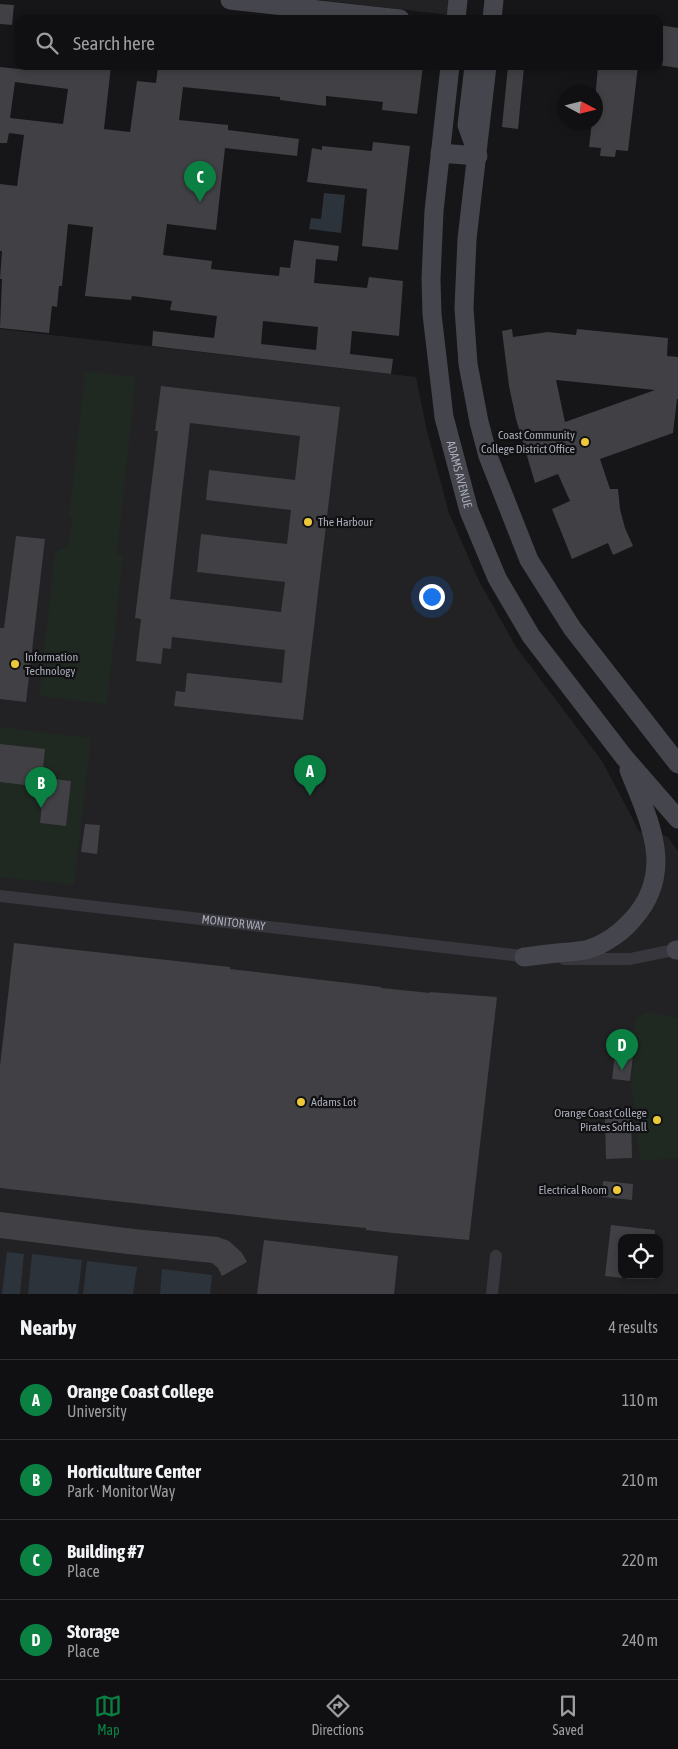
<!DOCTYPE html>
<html lang="en">
<head>
<meta charset="utf-8">
<style>
  :root { --surface:#101012; --page:#1e1e20; --text:#f1f3f6; --muted:#9c9d9f; --line:#303032; --accent:#0b8043 }
  body { margin:0; font-family:"Asap Condensed",sans-serif; background:var(--page); color:var(--text) }
  .controls { position:absolute; right:15px; bottom:15px; display:grid; overflow:hidden; border-radius:10px; box-shadow:0 2px 8px #0003 }
  .controls button { width:45px; height:45px; display:grid; place-items:center; padding:0; border:0; border-bottom:1px solid var(--line); background:var(--surface); color:var(--text); font:25px sans-serif }
  .compass { position:absolute; left:558px; top:85px; width:45px; height:45px; border-radius:50%; background:var(--surface); box-shadow:0 2px 8px #0003; rotate:97deg }
  .you { position:absolute; left:431px; top:596px; width:18px; height:18px; margin:-12px; border:4px solid #fff; border-radius:50%; background:#1a73e8; box-shadow:0 0 0 8px #1a73e833 }
  .badge { display:grid; place-items:center; width:32px; height:32px; border-radius:50%; background:var(--accent); color:#fff; font-size:16px; font-weight:700 }
  .pin { position:absolute; translate:-50% -41px; filter:drop-shadow(0 1px 2px #0008) }
  .pin::after { content:''; position:absolute; top:26px; width:18px; height:15px; background:inherit; clip-path:polygon(0 0,100% 0,50% 100%) }
  .list { margin:0; padding:0; list-style:none }
  h2 { display:flex; justify-content:space-between; align-items:center; height:65px; margin:0; padding:0 20px; font-size:21px }
  h2 small { font-size:16px; font-weight:400; color:var(--muted) }
  .list li { display:grid; grid-template-columns:32px 1fr auto; gap:15px; align-items:center; box-sizing:border-box; height:80px; padding:0 20px; border-top:1px solid var(--line) }
  .list b { display:block; font-size:19px; white-space:nowrap }
  .list p { margin:0; font-size:16px; white-space:nowrap; color:var(--muted) }
  .list em { font-size:16px; font-style:normal; color:var(--muted) }
  .icon { flex:none; width:28px; height:28px; fill:none; stroke:currentColor; stroke-width:2; stroke-linecap:round; stroke-linejoin:round }
  .map { position:relative; flex:none; width:678px; height:1294px; overflow:hidden }
  .search { position:absolute; background:var(--surface); box-shadow:0 2px 8px #0003; left:15px; right:15px; top:15px; height:55px; display:flex; align-items:center; gap:12px; box-sizing:border-box; padding:0 18px; border-radius:10px; color:var(--muted); font-size:19px }
  .sheet { height:385px; background:var(--surface) }
  nav { display:flex; justify-content:space-around; align-items:center; box-sizing:border-box; height:70px; border-top:1px solid var(--line); background:var(--surface); font-size:14px; color:var(--muted) }
  nav a { display:grid; justify-items:center; gap:2px }
  nav .on { color:var(--accent) }
  .map>svg:first-child { display:block }
</style>
</head>
<body>
<div class="map">
<svg width="678" height="1294" viewBox="0 0 678 1294">
  <rect width="100%" height="100%" fill="#161618"/>
  <g fill="#222225" fill-rule="evenodd">
    <path d="M321,0h130l-2,15z"/>
    <path d="M0,329l416,48 11,54 22,82 29,66 38,68 86,114 37,70 28,5 11,15v443h-678zM622,1238h37v37h-37z"/>
  </g>
  <g fill="#202822">
    <path d="M85,371l51,6 -19,177 6,1 -16,149 -68,-8 16,-144 14,-6 3,-29h-3z"/>
    <path d="M0,727l91,11 -17,147 -74,-8z"/>
    <path d="M649,1012l29,6v140l-38,3 -9,-80 3,-27 -1,-25 4,-12z"/>
  </g>
  <g fill="#2c333b">
    <path d="M324,193l21,2 -4,38 -32,-4 2,-11 10,1z"/>
    <path d="M7,1252l17,2 -4,40h-18z"/>
    <path d="M32,1254l50,6 -4,34h-50z"/>
    <path d="M87,1261l50,6 -4,27h-50z"/>
    <path d="M162,1269l50,6 -2,19h-50z"/>
  </g>
  <g fill="#404045" fill-rule="evenodd">
    <path d="M0,4l14,1 -2,20 -12,-1z"/>
    <path d="M659,25l19,3v40l-19,-3z"/>
    <path d="M28,66h83l-7,63 26,3 7,-51 19,2 2,-17h107l16,2v-2h142l-6,48 -35,-4 1,-8 -57,-6v10l-46,-6v-3l-97,-10 -4,33 49,5v5l71,9 -2,17 -72,-8 -9,82 -49,-6 -4,31 49,6 -1,8 68,7 1,-9 10,1 4,-28 45,6 -2,15 -21,-2 -2,24 53,5 2,-11 34,4 -4,55 -47,-5 -2,23 43,5 -2,15 -239,-28 1,-15 61,7 3,-22 -47,-6 2,-9 -40,-5 -1,4 -46,-4 8,-69 -25,-3 -6,62h-3l-2,21 -5,-1 -3,27 -49,-5 2,-49h-2l2,-28h-2v-67l17,2 7,-51 -15,-2 -2,10h-7v-76l28,3zM15,82l53,7 -5,35 -53,-6zM263,321l55,6 -2,23 -55,-6z"/>
    <path d="M508,66l16,1 -6,62 -16,-2z"/>
    <path d="M598,66h40l-10,85 -12,-1 -1,7 -15,-1 1,-8 -12,-1 3,-25h4v-33z"/>
    <path d="M373,142l37,4 -12,104 -36,-4 5,-57 -60,-7 5,-34 10,2v-4l50,5z"/>
    <path d="M512,329l1,8 35,-5 28,3 1,-6 91,9 -1,18 11,1v42h-1l-4,34 -73,26 10,30h8l2,20 5,19 8,18 -20,9 -5,-12 -36,16 -20,-50 18,-8 -12,-27 -23,9 -19,-64 -7,-33 -7,-55zM556,380l99,10 -90,32z"/>
    <path d="M161,386l179,21 -37,313 -129,-14 2,-15 9,1 2,-19 95,10 3,-33 -113,-13 -1,12 -8,-1 -2,16 -25,-3 5,-42 -6,-1 23,-187h-3zM190,423l110,13 -5,44 -86,-10 -3,30 85,10 -4,34 -86,-10 -4,38 88,10 -4,30 -111,-13z"/>
    <path d="M16,536l29,3 -19,163 -26,-3v-71h4z"/>
    <path d="M0,744l45,5 -4,38 -41,-5z"/>
    <path d="M45,778l26,3 -5,45 -26,-3z"/>
    <path d="M85,824l15,1 -3,29 -16,-2z"/>
    <path d="M14,943l216,24v2l151,18v1l49,5v-1l67,5 -28,243 -76,-7 -27,-3v-2l-93,-9 -273,-31v-122z"/>
    <path d="M615,1054l18,2 -3,25 -18,-2z"/>
    <path d="M631,1115l1,43 -26,1 -1,-43z"/>
    <path d="M603,1181l30,3 -1,16 -30,-3z"/>
    <path d="M0,1212l134,17 84,8 11,4 13,12 5,9 -25,14 -4,-8 -6,-5 -85,-9 -127,-16z"/>
    <path d="M611,1225l44,5 -1,8h-32v40l-17,-2z"/>
    <path d="M264,1240l134,16 -4,38h-137z"/>
  </g>
  <g fill="none" stroke-linecap="round" stroke-linejoin="round">
    <g stroke="#37373d" stroke-width="12">
      <path id="s1" d="M0,896l531,61"/>
      <path d="M564,959h66l48,-10"/>
      <path d="M492,1294l4,-38"/>
    </g>
    <g stroke="#45464d" stroke-width="19">
      <path d="M230,0l170,19"/>
      <path d="M456,19l2,-19"/>
      <path d="M492,19l2,-19"/>
      <path id="s2" d="M450,66l-16,145 -3,68 1,35 12,103 25,94 28,67 34,58 93,121 54,62"/>
      <path d="M474,66l-7,59 9,25"/>
      <path d="M487,66l-20,173 -3,69 4,56 11,58 9,34 41,104 43,68 106,136"/>
      <path d="M440,153l38,3"/>
      <path d="M676,950h2"/>
      <path d="M524,957c16,-2 31,-4 46,-5 6,-1 13,-1 19,-3 16,-5 33,-17 44,-30 43,-48 16,-98 -4,-149"/>
    </g>
  </g>
  <g fill="#edc939" stroke="#111113" stroke-width="2">
    <circle cx="585" cy="442" r="5"/>
    <circle cx="308" cy="522" r="5"/>
    <circle cx="15" cy="664" r="5"/>
    <circle cx="301" cy="1102" r="5"/>
    <circle cx="657" cy="1120" r="5"/>
    <circle cx="617" cy="1190" r="5"/>
  </g>
  <g text-anchor="middle" stroke-width="4.5" stroke-linejoin="round" paint-order="stroke">
    <g font-size="12" fill="#a8abb7" stroke="#111113" text-anchor="end">
      <text x="575" y="439">Coast Community<tspan x="575" dy="14">College District Office</tspan></text>
      <text x="318" y="526" text-anchor="start">The Harbour</text>
      <text x="25" y="661" text-anchor="start">Information<tspan x="25" dy="14">Technology</tspan></text>
      <text x="311" y="1106" text-anchor="start">Adams Lot</text>
      <text x="647" y="1117">Orange Coast College<tspan x="647" dy="14">Pirates Softball</tspan></text>
      <text x="607" y="1194">Electrical Room</text>
    </g>
    <g font-size="12" fill="#a8abb7" stroke="#111113">
      <text dy="4" stroke="none"><textPath href="#s2" startOffset="412">ADAMS AVENUE</textPath></text>
      <text dy="4" stroke="none"><textPath href="#s1" startOffset="235">MONITOR WAY</textPath></text>
    </g>
  </g>
</svg>
<div class="controls">
<button><svg class="icon" aria-label="locate" viewBox="0 0 24 24"><circle cx="12" cy="12" r="6"/><path d="M12 2v4M12 18v4M2 12h4M18 12h4"/></svg></button>
</div>
<svg class="compass" viewBox="-18 -18 36 36"><path d="M0-13l5 13h-10z" fill="#e53935"/><path d="M0 13l5-13h-10z" fill="#9c9d9f"/></svg>
<div class="you"></div>
<div class="pin badge" style="left:310px;top:796px">A</div>
<div class="pin badge" style="left:41px;top:808px">B</div>
<div class="pin badge" style="left:200px;top:202px">C</div>
<div class="pin badge" style="left:622px;top:1070px">D</div>
<div class="search"><svg class="icon" aria-label="search" viewBox="0 0 24 24"><circle cx="10" cy="10" r="6"/><path d="M15 15l6 6"/></svg>Search here</div>
</div>
<section class="sheet">
<h2>Nearby<small>4 results</small></h2>
<ul class="list">
<li><span class="badge">A</span><div><b>Orange Coast College</b><p>University</p></div><em>110 m</em></li>
<li><span class="badge">B</span><div><b>Horticulture Center</b><p>Park · Monitor Way</p></div><em>210 m</em></li>
<li><span class="badge">C</span><div><b>Building #7</b><p>Place</p></div><em>220 m</em></li>
<li><span class="badge">D</span><div><b>Storage</b><p>Place</p></div><em>240 m</em></li>
</ul>
</section>
<nav>
<a class="on"><svg class="icon" aria-label="map" viewBox="0 0 24 24"><path d="M3 6l6-2 6 2 6-2v14l-6 2-6-2-6 2zM9 4v14M15 6v14"/></svg>Map</a>
<a><svg class="icon" aria-label="directions" viewBox="0 0 24 24"><path d="M12 3l9 9-9 9-9-9zM9 14v-3h6M13 9l2 2-2 2"/></svg>Directions</a>
<a><svg class="icon" aria-label="saved" viewBox="0 0 24 24"><path d="M7 4h10v16l-5-4-5 4z"/></svg>Saved</a>
</nav>
</body>
</html>
